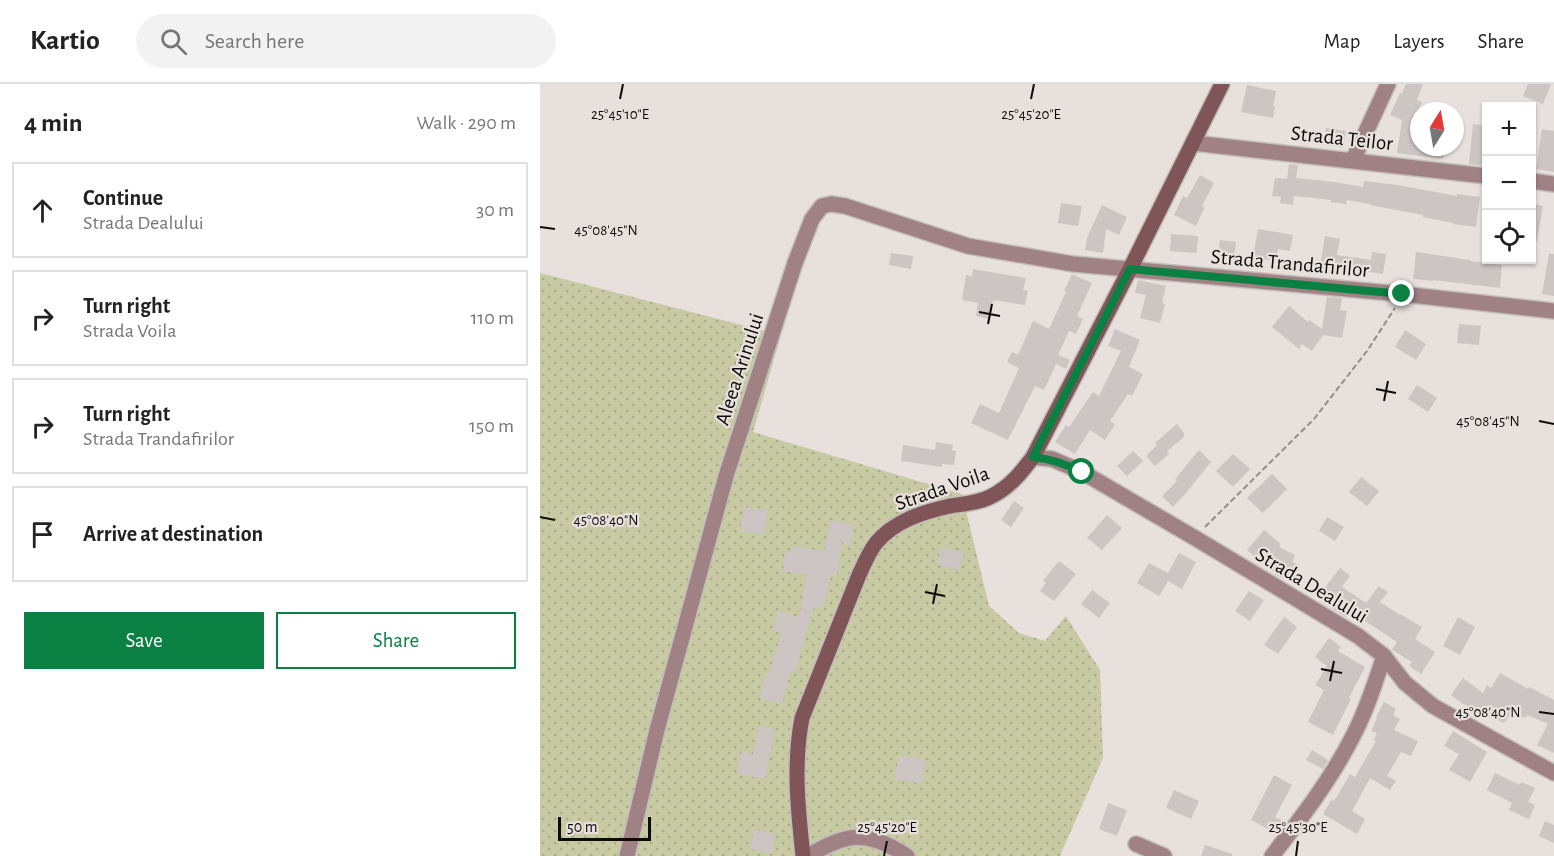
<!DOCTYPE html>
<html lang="en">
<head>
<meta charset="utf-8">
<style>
  :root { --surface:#fff; --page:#f2f2f2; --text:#222; --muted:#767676; --line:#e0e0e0; --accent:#0b8043 }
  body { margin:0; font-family:"Alegreya Sans",sans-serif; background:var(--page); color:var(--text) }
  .controls { position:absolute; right:18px; top:18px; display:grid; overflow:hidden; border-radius:0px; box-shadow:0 2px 4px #0004 }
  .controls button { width:54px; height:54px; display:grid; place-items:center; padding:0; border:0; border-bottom:2px solid var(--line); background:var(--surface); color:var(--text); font:30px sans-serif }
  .compass { position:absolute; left:870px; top:18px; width:54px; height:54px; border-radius:50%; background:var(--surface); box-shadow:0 2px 4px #0004; rotate:11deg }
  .scale { position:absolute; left:18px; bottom:15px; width:93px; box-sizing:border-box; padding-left:6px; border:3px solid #0d0b0a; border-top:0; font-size:16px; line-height:21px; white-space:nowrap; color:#0d0b0a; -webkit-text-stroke:4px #e7e0dd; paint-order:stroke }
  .stop { position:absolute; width:18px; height:18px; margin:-14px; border:4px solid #0b8043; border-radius:50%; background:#fff }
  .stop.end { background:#0b8043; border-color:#fff; box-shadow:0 2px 6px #0008 }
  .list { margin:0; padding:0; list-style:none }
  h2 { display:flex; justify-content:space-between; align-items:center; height:78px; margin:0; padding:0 24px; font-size:26px }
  h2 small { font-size:20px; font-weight:400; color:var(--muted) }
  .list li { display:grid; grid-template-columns:39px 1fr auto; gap:18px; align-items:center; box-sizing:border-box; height:96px; margin:0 12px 12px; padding:0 12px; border:2px solid var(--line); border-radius:0px }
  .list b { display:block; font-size:22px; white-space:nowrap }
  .list p { margin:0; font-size:20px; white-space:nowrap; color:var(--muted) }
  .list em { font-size:20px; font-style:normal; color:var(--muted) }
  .actions { display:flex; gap:12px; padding:18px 24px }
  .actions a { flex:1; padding:14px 0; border:2px solid var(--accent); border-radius:0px; text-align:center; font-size:21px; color:var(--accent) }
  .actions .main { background:var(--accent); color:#fff }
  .icon { flex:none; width:33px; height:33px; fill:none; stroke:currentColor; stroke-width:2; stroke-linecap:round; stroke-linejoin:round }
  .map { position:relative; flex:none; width:1014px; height:772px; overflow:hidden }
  header { display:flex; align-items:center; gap:36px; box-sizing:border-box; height:84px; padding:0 30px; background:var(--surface); border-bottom:2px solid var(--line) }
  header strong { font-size:28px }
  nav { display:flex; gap:33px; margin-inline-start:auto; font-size:21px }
  .search { width:420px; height:54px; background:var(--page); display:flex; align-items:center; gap:15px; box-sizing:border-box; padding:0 21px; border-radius:33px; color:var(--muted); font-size:22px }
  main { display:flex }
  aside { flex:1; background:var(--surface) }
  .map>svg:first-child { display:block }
</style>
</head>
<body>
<header>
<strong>Kartio</strong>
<div class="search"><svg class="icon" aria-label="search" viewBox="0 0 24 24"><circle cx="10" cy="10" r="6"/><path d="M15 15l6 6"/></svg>Search here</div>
<nav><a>Map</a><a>Layers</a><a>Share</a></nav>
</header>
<main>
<aside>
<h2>4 min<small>Walk · 290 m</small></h2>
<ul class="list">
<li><svg class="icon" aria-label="ahead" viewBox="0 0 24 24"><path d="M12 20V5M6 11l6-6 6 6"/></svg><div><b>Continue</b><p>Strada Dealului</p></div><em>30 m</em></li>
<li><svg class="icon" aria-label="right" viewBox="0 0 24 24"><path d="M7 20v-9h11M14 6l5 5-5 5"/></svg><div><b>Turn right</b><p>Strada Voila</p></div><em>110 m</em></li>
<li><svg class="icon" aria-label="right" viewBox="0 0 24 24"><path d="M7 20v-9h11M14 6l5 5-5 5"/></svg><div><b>Turn right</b><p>Strada Trandafirilor</p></div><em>150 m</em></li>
<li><svg class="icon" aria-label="arrive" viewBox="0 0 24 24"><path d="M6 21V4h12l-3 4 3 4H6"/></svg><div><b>Arrive at destination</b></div></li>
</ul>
<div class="actions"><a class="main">Save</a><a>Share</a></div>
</aside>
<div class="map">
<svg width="1014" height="772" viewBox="0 0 1014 772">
  <defs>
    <pattern id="grass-dots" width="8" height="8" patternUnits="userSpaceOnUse" patternTransform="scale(1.5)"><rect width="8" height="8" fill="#c7caa2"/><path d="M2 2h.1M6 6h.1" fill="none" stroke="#aaac8a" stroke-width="1.8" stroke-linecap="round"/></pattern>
  </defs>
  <rect width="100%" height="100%" fill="#e7e0dd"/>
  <path fill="url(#grass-dots)" d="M0,189l241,62 -28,97 209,62 27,112 30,27 26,8 21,-25 34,54 3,88 -43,98h-520z"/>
  <g fill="#ccc5c3">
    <path d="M866,0h17l-6,16 5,2 -10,23 7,1v21h26l-2,12 -46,-6 5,-33 -12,-5 10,-22 2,1z"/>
    <path d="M988,0h23l-8,20 -20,-8z"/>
    <path d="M707,1l29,6 -3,15h2l-2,12 -32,-6z"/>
    <path d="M933,40l13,2v40l-17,-2z"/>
    <path d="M786,44l20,3 -3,17 -20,-4z"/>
    <path d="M1002,45l12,2v41l-18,-3z"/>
    <path d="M749,80l9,1 -2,13 38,4 29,5 1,-6 34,4 59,11v-2l23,3 -4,30 -23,-3 1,-1 -31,-6v-2l-53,-10v-1l-23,-4 -1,4 -15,-2v-2l-37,-4 -1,9 -13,-2 1,-6 -9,-1 3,-18 12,1z"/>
    <path d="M660,91l14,8 -12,23 3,1 -9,19 -22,-11 9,-19 4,2z"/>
    <path d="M521,119l21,3 -4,20 -20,-3z"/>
    <path d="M992,120l11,2 -6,35h-5z"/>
    <path d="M562,121l25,12 -8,18 -13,-6 -3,24 -18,-3 2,-12z"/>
    <path d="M718,145l35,6 -3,16 -12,-2 -2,12 -23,-4z"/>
    <path d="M631,150l27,2 -1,17 -27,-2z"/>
    <path d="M785,152l15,3 -3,16 34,5 1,-8 14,2 -3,20 -31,-5 -1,3 -31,-6z"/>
    <path d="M680,156l16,2 -2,18 -16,-2z"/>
    <path d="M876,168l54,8v1l32,4 -2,23 -67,-8v1l-20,-2z"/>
    <path d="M351,169l22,3 -2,13 -22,-4z"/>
    <path d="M1009,170h5v42l-12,-2z"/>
    <path d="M433,185l53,9 -3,12 5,1 -3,14 -32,-5 -3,19 -14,-3 2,-13 -16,-3 4,-25 6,1z"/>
    <path d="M532,190l20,9 -15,33 6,3 -7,15 -7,-3 -11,24 12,5 -4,9 -10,-5 -12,26 -9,-4 -27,54 -37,-17 9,-19 19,9 20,-45 -12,-6 5,-10 6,3 15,-34 16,8 17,-37 -2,-1z"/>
    <path d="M598,196l28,6 -4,17 3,1 -5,19 -20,-5 6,-23 -11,-2z"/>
    <path d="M787,213l15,1 -2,12 7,1 -5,27 -19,-3 -11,16 -10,-7 -3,5 -27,-22 17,-21 19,16 1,-2 13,9z"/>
    <path d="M919,240l22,2 -2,19 -22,-2z"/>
    <path d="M575,245l25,11 -11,27 14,7 -11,22 -4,-2 -18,27 5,3 -10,16 -15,-10 -15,24 -20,-12 11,-17 3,2 24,-35 6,4 22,-45 -13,-5z"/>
    <path d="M865,246l21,14 -10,16 -21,-13z"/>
    <path d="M877,301l20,13 -9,14 -20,-13z"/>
    <path d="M637,340l7,9v4l-17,14 2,3 -14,12 -9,-10 11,-11 -2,-2z"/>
    <path d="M396,358l17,3 -1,5 4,1 -2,14 -12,-1v3l-41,-6 2,-16 32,5z"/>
    <path d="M659,366l12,12 -25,31 -13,14 -11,-11 15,-15 -2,-2z"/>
    <path d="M593,367l10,10 -16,15 -10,-10z"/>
    <path d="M693,370l17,15 -17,18 -17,-16z"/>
    <path d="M732,390l15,15 -24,24 -16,-15z"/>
    <path d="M821,393l18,14 -12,15 -18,-14z"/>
    <path d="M474,417l10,7 -13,19 -10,-7z"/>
    <path d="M204,423l24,3 -3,24 -25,-3z"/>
    <path d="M567,431l15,13 -20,22 -15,-12z"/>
    <path d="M787,433l17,10 -9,14 -16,-10z"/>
    <path d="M291,436l23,5 -4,20 -8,-2 -5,33 -6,-1 -8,34 -9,-2 -19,65 -4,-1 -9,33 -22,-6 5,-21 2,1 15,-45 -9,-2 5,-20 21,6 8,-42 -24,-4 2,-19 5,1 1,-7 33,5z"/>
    <path d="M724,446l17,14 -2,3 16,8 -3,7 7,3 -8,17 -17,-8 1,-1 -28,-23z"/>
    <path d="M401,463l23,5 -4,18 -23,-5z"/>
    <path d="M639,469l17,9 -14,27 -14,-8 -9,15 -22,-13 12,-20 19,10z"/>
    <path d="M519,477l17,13 -22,27 -14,-10 6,-8 -3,-2z"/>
    <path d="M800,484l10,8 -8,11 24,16 13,-17 9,6 -8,10 20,13v-1l22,13 -7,12 20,13 -14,22 -12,-8 3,-4 -20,-12 5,-8 -47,-31 -4,6 -15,-9 2,-3 -14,-10z"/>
    <path d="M552,506l18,13 -11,15 -18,-14z"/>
    <path d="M709,507l15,9 -14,21 -15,-10z"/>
    <path d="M744,533l13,10 -19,27 -14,-9z"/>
    <path d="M918,533l17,10 -15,28 -17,-9z"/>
    <path d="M789,554l12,9 -3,4 27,16 -16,31 2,1 -18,36 -25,-13 16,-32 -9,-5 12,-19 -12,-9z"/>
    <path d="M960,589l28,16 1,-2 25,13v53l-17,-8 11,-21 -21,-9 -2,3 -13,-6 -8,11 -13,-6 -1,1 -26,-14h-1l-12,-9 12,-17 20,15 4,-8 4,3z"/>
    <path d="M844,618l12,7 -3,6 7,4 -6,11 24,11 -7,15 -10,-4 -14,24 9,5 -6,9 -20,-12 -18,33 13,8 -8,15 -34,-20 9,-15 2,2 16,-27 5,3 21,-36 -2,-1 3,-7 -6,-2 6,-13 -1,-1z"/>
    <path d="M219,642l16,3 -10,50 -28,-5 4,-22 12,2z"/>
    <path d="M913,647l34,21 -17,30 -21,-12 10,-16 -15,-8z"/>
    <path d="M772,666l16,10 -5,9 -17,-9z"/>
    <path d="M359,671l27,5 -5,24 -26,-5z"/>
    <path d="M955,689l25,12 1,-3 14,6 -7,14 7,3 -6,14 -20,-9 3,-7 -25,-13z"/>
    <path d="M734,691l18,10 -17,32 8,4 -7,12 -25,-13z"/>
    <path d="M634,706l25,11 -8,18 -25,-11z"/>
    <path d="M568,719l19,7 -10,26 -18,-7z"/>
    <path d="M1005,737l9,4v18l-15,-7z"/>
    <path d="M214,745l22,6 -4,19 -22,-5z"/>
    <path d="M665,761l27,9v2h-31z"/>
  </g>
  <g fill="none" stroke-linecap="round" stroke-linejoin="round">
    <g stroke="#c4bebb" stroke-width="18">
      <g id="street">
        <path d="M653,59l293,33"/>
        <path d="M813,76l35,-76"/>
        <path d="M992,97l22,3"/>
        <path d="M493,373l19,2 30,13 113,66 163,98 26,20 21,27 28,23 121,67"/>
        <path d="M596,760l28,12"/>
        <path d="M87,772l30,-126 69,-254 69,-213 17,-44 10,-13 9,-2 14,2 123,40 105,18 329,30 152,17"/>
        <path d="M268,772c40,-24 59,-26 99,0"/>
        <path d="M732,772c30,-39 60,-78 82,-122 13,-25 21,-51 30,-78"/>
      </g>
    </g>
    <g stroke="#c4bebb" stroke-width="18">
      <path id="secondary" d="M263,772c-5,-46 -10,-92 -1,-138l57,-143c5,-11 10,-23 17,-32 18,-22 47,-31 74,-37 13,-2 28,-3 40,-9 19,-9 31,-24 43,-40l97,-188 92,-185"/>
    </g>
    <path stroke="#938e8c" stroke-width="2" stroke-dasharray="6 3" stroke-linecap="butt" d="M665,443l109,-108 53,-68 28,-43"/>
    <use href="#street" stroke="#a08284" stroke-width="15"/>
    <use href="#secondary" stroke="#7f5558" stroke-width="15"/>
  </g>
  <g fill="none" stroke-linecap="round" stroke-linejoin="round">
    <path stroke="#0b8043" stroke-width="8" d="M542,388c-16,-8 -30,-13 -49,-15l97,-188 272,25"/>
  </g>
  <path fill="none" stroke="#0d0b0a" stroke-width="2" d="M80,15l3,-15M491,15l3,-15M0,143l15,2M439,228l21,4M448,240l4,-20M836,305l20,4M844,317l4,-20M999,337l15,3M0,433l15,3M385,508l20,4M393,520l4,-20M781,585l21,4M790,597l4,-20M999,628l15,2M344,772l3,-15M756,772l2,-15"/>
  <g text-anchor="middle" stroke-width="4.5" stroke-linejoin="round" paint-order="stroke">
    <g font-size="21" fill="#0d0b0a" stroke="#e7e0dd">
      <text transform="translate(802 54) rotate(6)" y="7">Strada Teilor</text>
      <text transform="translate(750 179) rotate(5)" y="7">Strada Trandafirilor</text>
      <text transform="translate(199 285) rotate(-72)" y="7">Aleea Arinului</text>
      <text transform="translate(402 404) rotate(-19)" y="7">Strada Voila</text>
      <text transform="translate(772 501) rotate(31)" y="7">Strada Dealului</text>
    </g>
  </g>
  <g font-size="15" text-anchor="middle" fill="#0d0b0a" stroke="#e7e0dd" stroke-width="4.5" stroke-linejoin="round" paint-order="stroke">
    <text x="80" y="35">25°45'10"E</text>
    <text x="491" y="35">25°45'20"E</text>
    <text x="66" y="151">45°08'45"N</text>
    <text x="948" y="342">45°08'45"N</text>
    <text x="66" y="441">45°08'40"N</text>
    <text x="948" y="633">45°08'40"N</text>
    <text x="347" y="748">25°45'20"E</text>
    <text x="758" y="748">25°45'30"E</text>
  </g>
</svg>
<div class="controls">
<button>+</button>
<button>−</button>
<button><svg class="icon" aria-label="locate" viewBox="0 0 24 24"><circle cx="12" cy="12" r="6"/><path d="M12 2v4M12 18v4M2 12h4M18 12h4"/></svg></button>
</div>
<svg class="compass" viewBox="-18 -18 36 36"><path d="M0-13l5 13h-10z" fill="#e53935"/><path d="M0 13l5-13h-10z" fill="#767676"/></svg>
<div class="scale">50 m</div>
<div class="stop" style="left:542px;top:388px"></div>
<div class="stop end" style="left:862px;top:210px"></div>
</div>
</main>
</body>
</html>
